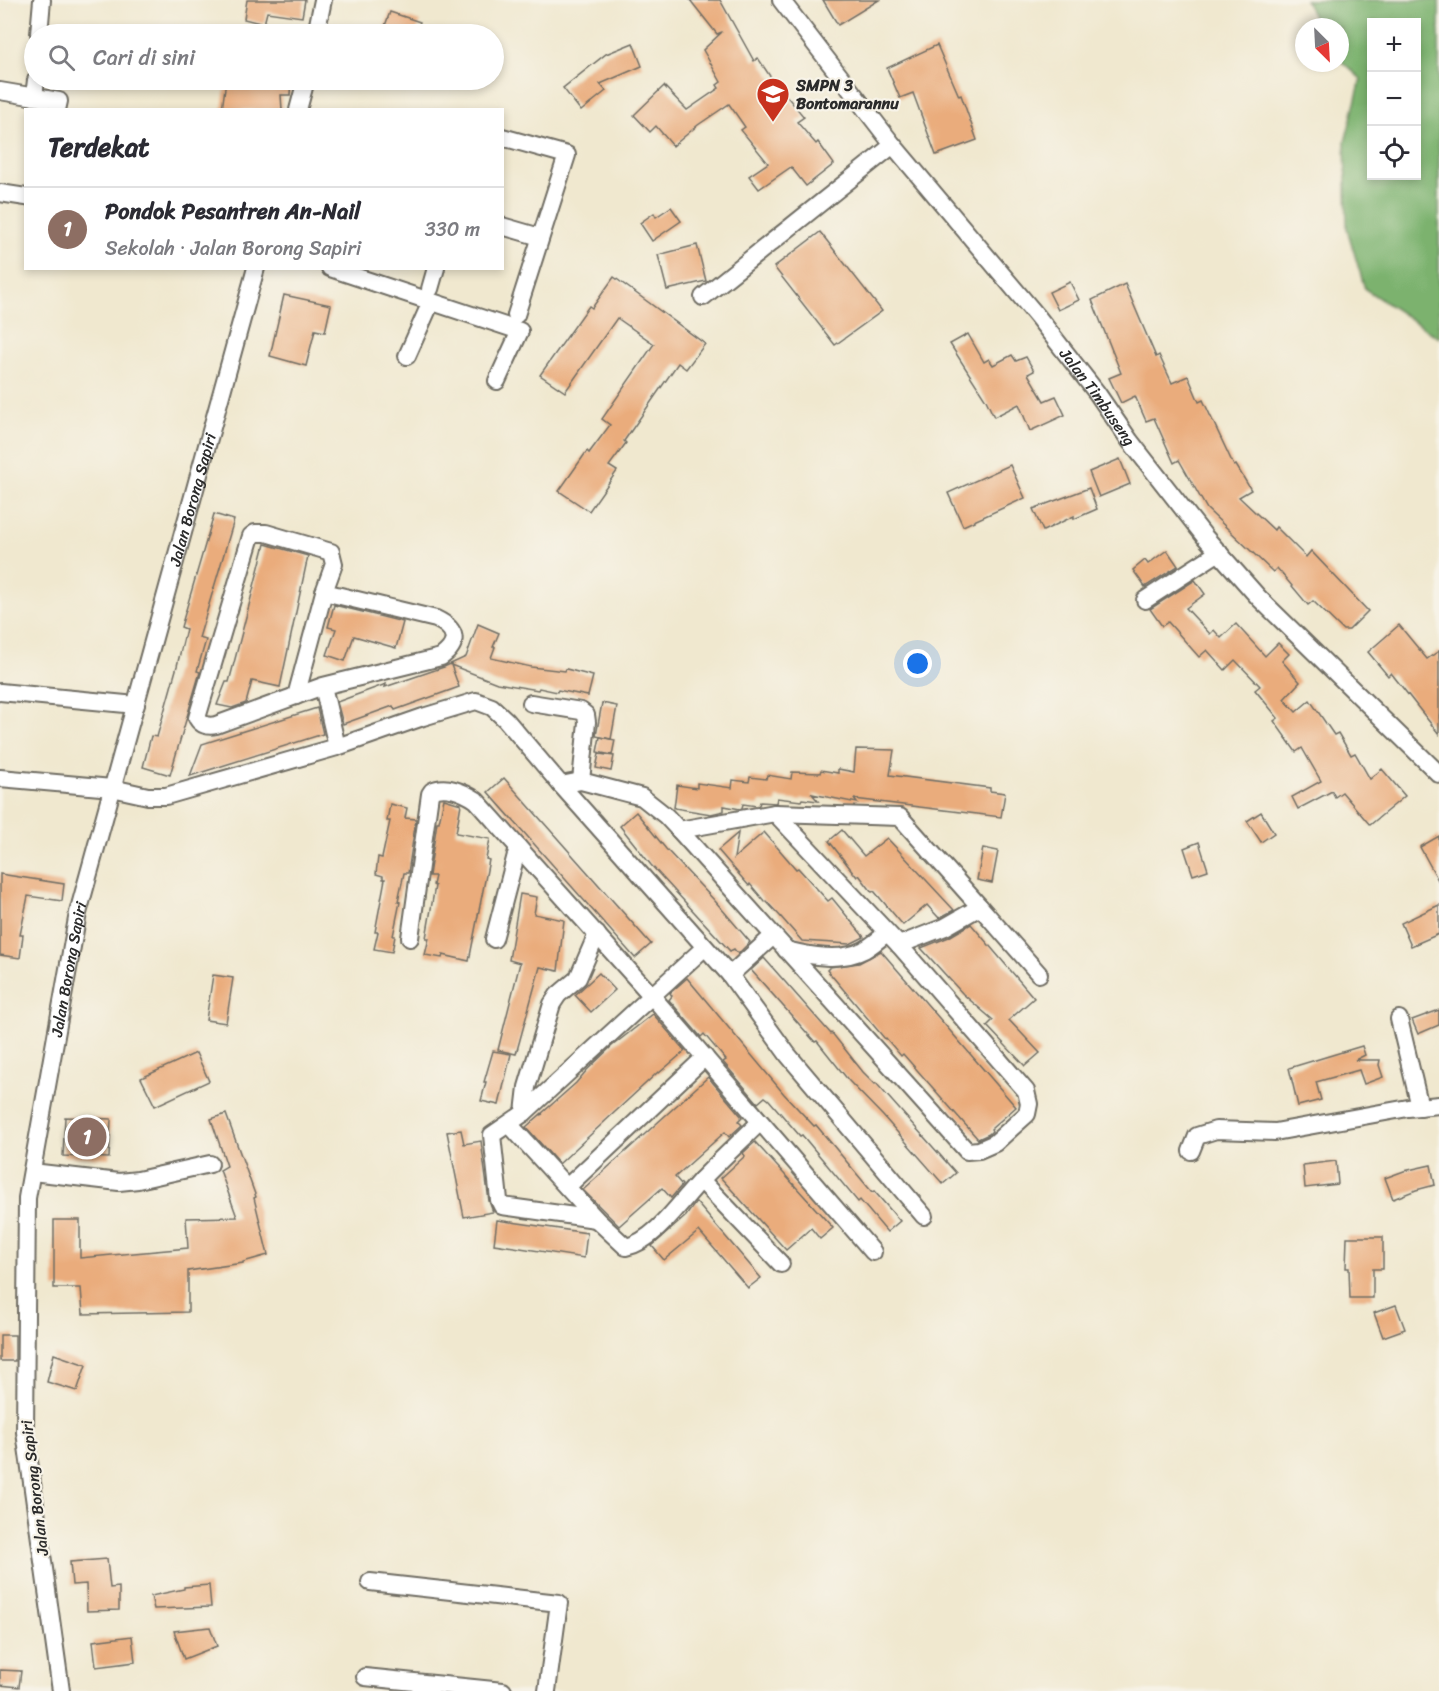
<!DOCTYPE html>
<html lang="id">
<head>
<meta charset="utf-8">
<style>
  :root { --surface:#fff; --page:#f2f2f3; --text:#2b2b33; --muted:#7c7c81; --line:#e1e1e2; --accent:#ea580c }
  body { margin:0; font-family:Sriracha,sans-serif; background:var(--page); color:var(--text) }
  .controls { position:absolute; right:18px; top:18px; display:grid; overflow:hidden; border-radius:0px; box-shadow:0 3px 9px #0003 }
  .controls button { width:54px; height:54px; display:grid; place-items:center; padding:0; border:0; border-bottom:2px solid var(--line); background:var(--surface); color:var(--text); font:30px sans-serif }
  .compass { position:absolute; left:1295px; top:18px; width:54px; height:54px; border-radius:50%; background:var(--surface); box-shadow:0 3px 9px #0003; rotate:156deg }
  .you { position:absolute; left:918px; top:664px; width:21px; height:21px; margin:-15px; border:4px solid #fff; border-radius:50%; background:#1a73e8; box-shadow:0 0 0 9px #1a73e833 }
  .badge { display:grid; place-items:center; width:39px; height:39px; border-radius:50%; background:var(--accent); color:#fff; font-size:20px; font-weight:700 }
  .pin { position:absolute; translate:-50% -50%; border:3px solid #fff; box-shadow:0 2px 6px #0006 }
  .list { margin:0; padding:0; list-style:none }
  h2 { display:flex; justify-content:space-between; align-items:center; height:78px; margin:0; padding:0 24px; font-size:26px }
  h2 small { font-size:20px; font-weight:400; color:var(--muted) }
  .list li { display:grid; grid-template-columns:39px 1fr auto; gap:18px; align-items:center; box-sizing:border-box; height:84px; padding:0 24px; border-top:2px solid var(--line) }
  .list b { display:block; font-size:22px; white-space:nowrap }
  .list p { margin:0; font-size:20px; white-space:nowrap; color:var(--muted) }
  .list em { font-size:20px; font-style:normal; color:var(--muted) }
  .icon { flex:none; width:33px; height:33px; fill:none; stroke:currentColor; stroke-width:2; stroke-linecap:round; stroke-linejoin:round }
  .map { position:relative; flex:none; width:1439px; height:1691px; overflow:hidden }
  .search { position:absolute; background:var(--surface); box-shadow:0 3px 9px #0003; left:24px; top:24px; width:480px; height:66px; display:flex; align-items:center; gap:15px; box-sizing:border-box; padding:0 21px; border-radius:33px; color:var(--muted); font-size:22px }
  .panel { position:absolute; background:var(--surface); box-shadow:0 3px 9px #0003; left:24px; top:108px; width:480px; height:162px; border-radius:0px }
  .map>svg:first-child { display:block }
</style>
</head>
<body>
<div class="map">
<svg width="1439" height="1691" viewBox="0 0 1439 1691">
  <rect width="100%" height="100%" fill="#f7f3e8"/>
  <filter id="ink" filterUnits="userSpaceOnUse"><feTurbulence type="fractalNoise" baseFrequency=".0167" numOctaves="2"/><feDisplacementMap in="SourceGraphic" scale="12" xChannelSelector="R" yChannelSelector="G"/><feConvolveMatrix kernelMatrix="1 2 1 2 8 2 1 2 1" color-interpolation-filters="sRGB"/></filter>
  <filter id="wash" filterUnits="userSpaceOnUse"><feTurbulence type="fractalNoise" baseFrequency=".008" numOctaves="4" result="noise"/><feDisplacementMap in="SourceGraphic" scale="24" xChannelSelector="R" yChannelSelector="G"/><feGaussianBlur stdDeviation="1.35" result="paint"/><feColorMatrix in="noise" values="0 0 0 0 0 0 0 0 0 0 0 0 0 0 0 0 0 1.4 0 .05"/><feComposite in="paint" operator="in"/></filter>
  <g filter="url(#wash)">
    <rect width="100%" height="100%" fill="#f0e8cf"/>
    <path fill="#7cb26e" stroke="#546e4c" stroke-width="1.5" fill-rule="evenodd" d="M1305,0h134v338l-74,-49 -18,-60 -2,-87 16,-63 -21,-19v-33h-22zM1372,22h44v154h-44z"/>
    <g id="blocks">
      <g fill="#eaac7b">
        <path d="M247,0h58l-3,17 -35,-5 -3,12 -20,-5z"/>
        <path d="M690,0h30l34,61 4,-3 25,38 2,-2 19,23 -7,5 19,22 2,-2 16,22 -28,22 -15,-19 -32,22 -10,-13 19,-13 -27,-33 4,-3 -16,-23 -31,21 -25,21 -17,-20 -6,6 -16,-17 30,-29 23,24 32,-22 -2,-3 4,-3 -18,-32 19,-18 -5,2z"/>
        <path d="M823,0h56l-41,25z"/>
        <path d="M390,12l30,10 -4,12h-34z"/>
        <path d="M633,43l9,23 -42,18 6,7 -25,20 -18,-23 43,-34z"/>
        <path d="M937,45l22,51 2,-1 16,45 -41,15 -23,-62 -13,5 -13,-30z"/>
        <path d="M226,80l42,3v-3h23l-1,15h-9l1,15h-60z"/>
        <path d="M671,207l10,14 -29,20 -12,-18 14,-10 2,4z"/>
        <path d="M820,232l62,79 -47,34 -61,-78z"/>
        <path d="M697,245l9,36 -39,9 -9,-35z"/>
        <path d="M614,277l91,67 -19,25 -8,-6 -54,78 2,2 -17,23 8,5 -28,40 -30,-20 28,-40 2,2 21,-28 -8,-6 52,-75 -37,-26 -52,74 -25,-17 49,-69 3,2z"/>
        <path d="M1070,282l9,18 -21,10 -9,-18z"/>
        <path d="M1125,284l31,73 3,-2 13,28 16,-7 11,26 4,-2 31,66 2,-1 15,25 -12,7 35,33 2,-3 30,30 5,-6 57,60 -19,19h-6l-30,-29 -5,4 -31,-37 -4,4 -66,-63 -28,-49 -5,3 -20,-45 -8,3 -11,-25 -14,7 -12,-25 12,-5 -29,-73z"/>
        <path d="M284,295l47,10 -6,27 -10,-2 -9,36 -36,-10z"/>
        <path d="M968,334l16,28 5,-3 4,6 19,-10 4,6 10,-4 8,14 -6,3 16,27 12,-5 9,19 -35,16 -11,-27 -25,13 -8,-17 -36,-56z"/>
        <path d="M1120,459l10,25 -31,13 -10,-25z"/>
        <path d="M1010,465l15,33 -62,28 -15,-33z"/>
        <path d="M1089,488l8,21 -23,10v-3l-31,15 -10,-22z"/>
        <path d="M214,514l20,6 -35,118 7,2 -9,31 3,1 -30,103 -27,-8 8,-31 6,1 20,-71 9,-37 -5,-2z"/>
        <path d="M265,544l43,12 -28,131 -28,-6 -6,22 -14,5 -15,-3 9,-23h3z"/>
        <path d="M1167,550l11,16 -33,21 -12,-17 12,-10 3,4z"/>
        <path d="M1195,580l10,14 -19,14 24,26 4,-4 7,8 15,-14 29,32 13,-13 11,11 -7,7 18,21 -16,17 12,13 14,-12 24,35 4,-2 13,22 4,-2 15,26 12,-10 23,27 -35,29 -28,-33 -7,5 -3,-6 -34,18 -6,-12 29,-16 -19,-33 -6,4 -22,-31 4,-3 -23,-28 5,-4 -25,-26 -10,10 -18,-20 -8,7 -31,-35 -6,4 -12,-17z"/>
        <path d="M334,605l69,17 -7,26 -42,-12 -9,25 -18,-6 9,-26 -8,-2z"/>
        <path d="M478,624l21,9 -6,14h2l-4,11 40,9 34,4 1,-2 27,7 -5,20 -30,-6 -1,2 -18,-4 -1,2 -41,-7 -46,-18 8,22 -64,23 -2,-4 -50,18 -6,-22 49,-18 -1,3 59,-20 22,-10z"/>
        <path d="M1399,625l28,34 12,-8v83l-48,-61 -3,3 -20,-24z"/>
        <path d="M602,703l15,3 -6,33 -15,-3z"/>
        <path d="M317,708l6,26 -133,42 12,-32z"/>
        <path d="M600,737l15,3 -3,15 -15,-3z"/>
        <path d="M856,749l38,1 -4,25 100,13v3l15,2 -4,24 -147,-18 3,4 -45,-9 6,7 -16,-2 -1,2 -24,-3 -1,5 -16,-1 -1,3 -2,1 -14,-2 -1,4 -2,1 -16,-3v5l-13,3 -37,-6 3,-23 20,3v-5l35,5 1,-8 16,2 1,-5 16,2 1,-4 24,4 1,-7 28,1 1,-3 17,3v-4l16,3z"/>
        <path d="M599,754l15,2 -3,15 -15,-3z"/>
        <path d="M504,778l147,166 -16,14 -147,-166z"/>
        <path d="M444,799l17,5 -5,29 34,6 -4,20 3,1 -20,101 -26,-6 -1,3 -17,-3 4,-17h-3l9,-52 -2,-1 2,-9h-6l8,-54h2z"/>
        <path d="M390,804l17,4 -2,10 11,1 -8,54h-4l-6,28 2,1 -7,34h2l-3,16 -18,-3 4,-17h-3l10,-53h-2v-3l-7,-2 2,-17 4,1 8,-37h-3z"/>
        <path d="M636,812l30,37 49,52 35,41 -12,12 -4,-5 -4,2 -79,-86 -31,-39z"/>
        <path d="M1261,812l13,21 -13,9 -14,-21z"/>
        <path d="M842,830l22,26 23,-18 67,72 -15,8 -12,-13 -24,20 -29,-34 -2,1 -13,-17 -2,2 -28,-36z"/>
        <path d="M764,832l32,37 2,-1 30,33 4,-3 32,39 -14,7 -48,-3 -21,-24 -15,-16 -1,1 -15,-18 -1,2 -31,-36 20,-17 -4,25z"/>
        <path d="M1439,836v46l-19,-35z"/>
        <path d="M1199,842l9,28 -15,5 -9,-27z"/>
        <path d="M983,848l15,3 -6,32 -15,-3z"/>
        <path d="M0,874l64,10 -2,17 -34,-5 -8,39h3l-3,23 -20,-3z"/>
        <path d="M520,894l17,3 -3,17 30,6 -6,51 -18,-4 -24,87 -18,-4 22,-87 -11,-3z"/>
        <path d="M1439,905v29l-28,12 -10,-23z"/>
        <path d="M971,924l63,74 -25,22 31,33 -15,13 -38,-40 6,-6 -30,-26 -42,-46 28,-11z"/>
        <path d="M881,951l135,156 -25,22 1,2 -3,3 -11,5 -75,-85 -2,2 -15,-18 -1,1 -58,-69 3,-3 29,-4z"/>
        <path d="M764,958l67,76 1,-1 31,39 12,12 1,-1 80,90 -13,11 -60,-68 -34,-35 -32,-40 -2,1 -64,-72z"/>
        <path d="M599,973l16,17 -24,22 -16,-17z"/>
        <path d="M213,975l20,3 -7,45 -20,-3z"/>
        <path d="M687,978l97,116 30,32 2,-1 56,67 2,-1 26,30 -13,11 -27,-32 -2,2 -56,-67 -2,1 -31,-36 -4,-3 -7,6 -35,-41 3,-2 -22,-26 -3,3 -32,-37 3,-4 -2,-3z"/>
        <path d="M1439,1010v15l-21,9 -6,-14z"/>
        <path d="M653,1014l32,37 -26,22 -1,-1 -99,92 -33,-37 14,-12 3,-1h-2l35,-31 11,-13 25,-24z"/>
        <path d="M1362,1046l3,9 -10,5h25l-1,5 4,12 -19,7 -5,-14 -43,12 5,18 -23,6 -9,-38z"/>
        <path d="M493,1051l18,3 -12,51 -18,-4 5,-19h-2z"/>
        <path d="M196,1053l13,28 -54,25 -14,-28z"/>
        <path d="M708,1077l34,40 -4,4 4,4 -13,12 -4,-5 -50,45 7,8 -11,13 -9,-10 -43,38 -36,-36z"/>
        <path d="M226,1114l30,83 -2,1 14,57 -25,7v1l-55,8v41l-105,2 -2,-26h-27v-68h26v38l108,-10 -2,-30 51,-1 -17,-47 7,-4 -16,-47z"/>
        <path d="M65,1117l46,2 -2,39 -46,-2z"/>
        <path d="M461,1130l3,14 17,-3 8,60 4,11 -29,5 -17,-85z"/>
        <path d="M755,1142l78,86 -13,11 -9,-11 -25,22 -65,-72 24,-22 -2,-3z"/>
        <path d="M1336,1161l2,23 -33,4 -2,-23z"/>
        <path d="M1431,1165l4,20 -19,5 -23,9 -8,-21 19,-7z"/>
        <path d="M696,1202l65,76 -13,10 -49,-57 -35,29 -12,-14 34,-30z"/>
        <path d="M497,1220l90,13 -3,25 -90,-14z"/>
        <path d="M1347,1237h36v32h-10v29h-23l-1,-30h-3z"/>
        <path d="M1396,1305l9,24 -22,8 -9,-24z"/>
        <rect x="0" y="1335" width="15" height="26"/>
        <path d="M54,1354l32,11 -9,26 -30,-9z"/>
        <path d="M107,1559l3,29 9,-1v23l-32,1 -1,-27 -14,1 -2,-23z"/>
        <path d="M209,1585l2,22 -57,2 -3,-13 33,-7v-2z"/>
        <path d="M210,1627l7,19 -33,13 -10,-28z"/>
        <path d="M132,1636l3,26 -39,5 -3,-26z"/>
        <path d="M0,1670l21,1 -2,16 -19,-2z"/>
      </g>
    </g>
  </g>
  <g filter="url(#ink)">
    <use href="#blocks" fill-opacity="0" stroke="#706d64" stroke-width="1.5"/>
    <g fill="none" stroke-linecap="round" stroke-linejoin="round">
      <g stroke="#706d64" stroke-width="20">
        <g id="street">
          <path id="s1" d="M781,0l112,145 144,171 60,77 33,48 75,96 54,61 180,176"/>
          <path d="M39,34l3,-34"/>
          <path d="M316,34l7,-34"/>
          <path d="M0,91l59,10 -2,9"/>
          <path d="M34,97l2,-17"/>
          <path d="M298,110l8,-30"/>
          <path d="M502,137l65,18 -51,160"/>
          <path d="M0,193l26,4"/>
          <path d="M502,226l38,11"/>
          <path d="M330,268l190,63 -23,50"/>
          <path d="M430,289l6,-21"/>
          <path d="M703,297l190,-152"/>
          <path d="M407,356l24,-54"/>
          <path d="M1145,600l74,-48"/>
          <path d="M323,686l118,-29c19,-14 16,-28 -5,-38l-112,-27 10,-28 -3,-12 -65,-19h-11l-4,3 -54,182c4,7 11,9 19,7l107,-39 14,61"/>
          <path d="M0,692l136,13"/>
          <path d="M296,696l28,-104"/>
          <path d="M531,703l50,8 5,4 1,7 -6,59"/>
          <path d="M0,778l112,10 36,8h18l171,-49 86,-30 53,-16 16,6 14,13 55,65 169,190 58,80 136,161"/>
          <path d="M561,785l20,-4 61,16 24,19 13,14 96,-17 125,4 80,90 -35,20 -46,18"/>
          <path d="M679,830l288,321 12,-1 16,-7 32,-29 2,-10 -3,-13 -127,-146 -124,-132"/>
          <path d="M980,907l59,67"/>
          <path d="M410,938l20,-144 2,-3c13,-7 32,1 44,9l175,195 222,257"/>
          <path d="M494,939l24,-92"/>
          <path d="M786,950c24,6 55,12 78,0 9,-5 16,-12 23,-17"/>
          <path d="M730,975l43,-39"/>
          <path d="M1399,1019l21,88"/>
          <path d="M524,1113l3,-26 25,-83 6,-9 20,-17 19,-44"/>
          <path d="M509,1124l87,95 30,28c29,-6 55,-46 75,-67 19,-20 40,-39 59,-58"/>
          <path d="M1191,1151l6,-15 19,-6 59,2 133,-24 31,-3"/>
          <path d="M32,1172l87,10 19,-2 72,-16"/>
          <path d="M701,1180l80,84"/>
          <path d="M567,1187l138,-130"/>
          <path d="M596,1219l-94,-13 -3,-6 -7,-65 32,-22 180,-165"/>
          <path d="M370,1582l189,21 -12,88"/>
          <path d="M365,1677l138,14"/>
          <path id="s2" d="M61,1691l-36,-259 2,-234 51,-285 178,-645"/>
        </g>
      </g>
      <use href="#street" stroke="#fff" stroke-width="16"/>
    </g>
  </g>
  <defs>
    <g id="school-pin" transform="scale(1.725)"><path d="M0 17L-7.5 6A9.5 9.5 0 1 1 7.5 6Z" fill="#c8321e" stroke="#f7f3e8"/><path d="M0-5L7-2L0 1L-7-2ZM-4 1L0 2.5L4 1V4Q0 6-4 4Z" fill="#fff"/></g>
  </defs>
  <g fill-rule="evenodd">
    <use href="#school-pin" x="773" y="94"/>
  </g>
  <g text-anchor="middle" stroke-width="4.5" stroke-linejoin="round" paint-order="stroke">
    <g font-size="16" font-weight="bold" fill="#2b2b2b" stroke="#f7f3e8" text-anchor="start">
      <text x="796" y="91">SMPN 3<tspan x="796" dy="18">Bontomarannu</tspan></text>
    </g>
    <g font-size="16" fill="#2b2b2b" stroke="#f7f3e8">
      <text dy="6" stroke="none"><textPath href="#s1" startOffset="508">Jalan Timbuseng</textPath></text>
      <text dy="6" stroke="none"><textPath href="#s2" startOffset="1214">Jalan Borong Sapiri</textPath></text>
      <text dy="6" stroke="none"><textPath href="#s2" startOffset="728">Jalan Borong Sapiri</textPath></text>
      <text transform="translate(34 1488) rotate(-97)" y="6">Jalan Borong Sapiri</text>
    </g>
  </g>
</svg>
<div class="controls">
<button>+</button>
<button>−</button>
<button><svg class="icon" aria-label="locate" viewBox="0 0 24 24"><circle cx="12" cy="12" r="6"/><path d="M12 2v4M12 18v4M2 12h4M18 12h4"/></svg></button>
</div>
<svg class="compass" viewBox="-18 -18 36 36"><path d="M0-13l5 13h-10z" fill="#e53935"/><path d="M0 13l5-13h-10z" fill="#7c7c81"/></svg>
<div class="you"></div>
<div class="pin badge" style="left:87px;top:1137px;background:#8d6e63">1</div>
<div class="search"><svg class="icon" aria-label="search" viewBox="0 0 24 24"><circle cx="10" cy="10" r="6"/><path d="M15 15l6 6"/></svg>Cari di sini</div>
<section class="panel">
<h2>Terdekat<small></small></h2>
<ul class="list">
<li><span class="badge" style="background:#8d6e63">1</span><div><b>Pondok Pesantren An-Nail</b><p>Sekolah · Jalan Borong Sapiri</p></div><em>330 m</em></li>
</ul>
</section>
</div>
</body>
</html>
